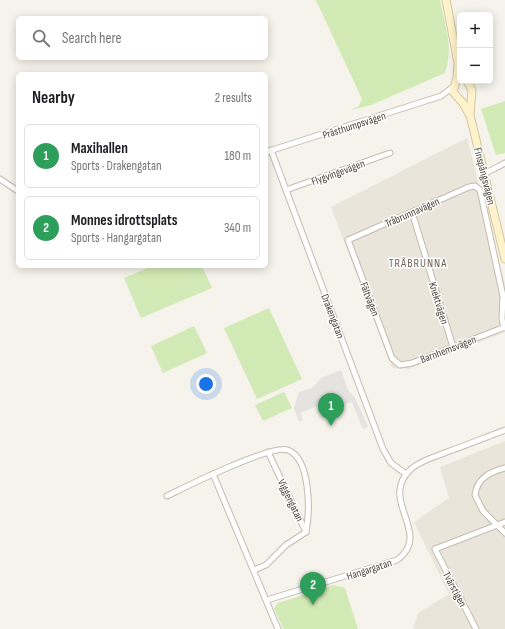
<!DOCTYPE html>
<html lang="en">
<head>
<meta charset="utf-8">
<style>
  :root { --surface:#fff; --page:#f6f6f6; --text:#202124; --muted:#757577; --line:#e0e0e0; --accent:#0f766e }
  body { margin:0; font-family:"Sofia Sans Condensed",sans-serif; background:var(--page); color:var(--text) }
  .controls { position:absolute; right:12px; top:12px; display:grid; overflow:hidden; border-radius:6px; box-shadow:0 2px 10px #0003 }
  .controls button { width:36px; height:36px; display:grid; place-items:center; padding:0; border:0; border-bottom:1px solid var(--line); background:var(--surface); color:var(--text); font:20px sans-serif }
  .you { position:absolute; left:206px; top:384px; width:14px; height:14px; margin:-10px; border:3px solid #fff; border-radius:50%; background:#1a73e8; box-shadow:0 0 0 6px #1a73e833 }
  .badge { display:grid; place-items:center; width:26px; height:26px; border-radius:50%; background:var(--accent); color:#fff; font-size:13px; font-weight:700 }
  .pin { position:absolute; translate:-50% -33px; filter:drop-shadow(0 1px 2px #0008) }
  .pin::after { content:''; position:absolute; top:21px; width:14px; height:12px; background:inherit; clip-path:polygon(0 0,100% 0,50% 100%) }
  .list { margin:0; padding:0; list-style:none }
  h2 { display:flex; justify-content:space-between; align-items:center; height:52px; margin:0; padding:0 16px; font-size:17px }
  h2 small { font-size:13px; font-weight:400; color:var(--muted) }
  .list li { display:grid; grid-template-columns:26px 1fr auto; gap:12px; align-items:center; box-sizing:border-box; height:64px; margin:0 8px 8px; padding:0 8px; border:1px solid var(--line); border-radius:6px }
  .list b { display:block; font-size:15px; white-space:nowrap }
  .list p { margin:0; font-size:13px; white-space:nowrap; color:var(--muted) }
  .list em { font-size:13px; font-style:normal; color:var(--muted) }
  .icon { flex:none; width:22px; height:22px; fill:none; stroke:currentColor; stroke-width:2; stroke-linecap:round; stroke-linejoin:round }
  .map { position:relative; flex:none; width:505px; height:629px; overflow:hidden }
  .search { position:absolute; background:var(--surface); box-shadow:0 2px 10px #0003; left:16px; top:16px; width:252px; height:44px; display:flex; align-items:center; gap:10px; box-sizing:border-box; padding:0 14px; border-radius:6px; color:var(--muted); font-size:15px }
  .panel { position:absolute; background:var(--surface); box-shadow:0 2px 10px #0003; left:16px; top:72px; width:252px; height:196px; border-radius:6px }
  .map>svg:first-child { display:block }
</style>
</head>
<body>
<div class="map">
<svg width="505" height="629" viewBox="0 0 505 629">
  <rect width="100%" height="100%" fill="#f6f3ec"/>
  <g fill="#eae5da">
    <path d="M467,138l38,147 -2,48 -94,36 -17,-1 -61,-161z"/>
    <path d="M505,441v188h-92l5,-16 31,-19 -35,-72 35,-24 -9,-31z"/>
  </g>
  <g fill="#d2eab5">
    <path d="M316,0h124c5,25 14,48 5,73l-74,32 -20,5 8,-4 3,-7z"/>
    <path d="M505,101v52l-9,2 -15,-46z"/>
    <path d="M152,266h50l10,22 -71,30 -17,-40z"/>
    <path d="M269,308l33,71 -45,20 -33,-71z"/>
    <path d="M194,326l13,27 -44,20 -12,-27z"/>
    <path d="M284,392l8,16 -29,13 -8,-16z"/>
    <path d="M334,585l11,3 13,41h-75l-9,-21 4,-5z"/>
  </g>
  <path fill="#e5e3e0" d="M341,370l7,20 7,8 13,29 -5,2 -11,-27 -16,6 -3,-8 -33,13 3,7 -4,2 -5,-14 5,-16 13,-4 9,-10z"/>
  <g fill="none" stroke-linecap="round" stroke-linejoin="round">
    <g stroke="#c2bbae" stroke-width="7">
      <g id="minor">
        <path d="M271,150l112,299 8,14 15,11"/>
        <path d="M266,152l175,-56 12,-9"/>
        <path d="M484,174l21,-11"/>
        <path d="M0,179l18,12"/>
        <path d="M286,190l104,-37"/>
        <path d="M412,212l41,135"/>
        <path d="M504,328l-2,-9 1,-23 -23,-106 -5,-4 -6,1 -121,53 44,118 8,7 12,-2 93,-36"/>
        <path d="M505,468c-15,4 -28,10 -30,27l8,16 22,22"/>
        <path d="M213,474l65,155"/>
        <path d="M167,496c18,-9 105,-52 121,-46 23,9 22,62 18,82"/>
        <path d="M254,570l12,-5 20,-20 20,-13 -38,-80"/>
        <path d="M267,600l130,-40c37,-27 -20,-60 14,-91 10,-9 24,-12 36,-17 20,-7 39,-15 58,-22"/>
        <path d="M476,629l-41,-80 70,-27"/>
      </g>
    </g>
    <g stroke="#d6c79b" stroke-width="9">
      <g id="secondary">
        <path d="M446,0l12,63 -1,15 -4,14 10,11 6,11"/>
        <path d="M467,81l5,9 -2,25 35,144"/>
      </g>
    </g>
    <use href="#minor" stroke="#fff" stroke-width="5"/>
    <use href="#secondary" stroke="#fff3cd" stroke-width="7"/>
  </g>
  <g text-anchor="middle" stroke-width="3" stroke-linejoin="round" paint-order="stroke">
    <g font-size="11" fill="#4b4439" stroke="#fff">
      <text transform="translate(354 125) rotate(-18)" y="4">Prästhumpsvägen</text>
      <text transform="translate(338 172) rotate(-20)" y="4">Flygvingevägen</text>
      <text transform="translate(485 176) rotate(76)" y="4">Finspångsvägen</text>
      <text transform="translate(412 212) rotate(-24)" y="4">Tråbrunnavägen</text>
      <text transform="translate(370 299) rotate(69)" y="4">Fältvägen</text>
      <text transform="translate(439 303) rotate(73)" y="4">Knektvägen</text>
      <text transform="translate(333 316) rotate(69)" y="4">Drakengatan</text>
      <text transform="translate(448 349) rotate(-21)" y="4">Barnhemsvägen</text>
      <text transform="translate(291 500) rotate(64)" y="4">Viggengatan</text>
      <text transform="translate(369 569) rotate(-18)" y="4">Hangargatan</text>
      <text transform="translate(455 589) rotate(62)" y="4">Tvärstigen</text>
    </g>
    <g font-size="12" letter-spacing="1" fill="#6e6250" stroke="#fff">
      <text x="418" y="267">TRÅBRUNNA</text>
    </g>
  </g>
</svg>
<div class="controls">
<button>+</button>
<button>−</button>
</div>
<div class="you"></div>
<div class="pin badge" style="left:331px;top:426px;background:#2e9e5b">1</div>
<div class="pin badge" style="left:313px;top:605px;background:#2e9e5b">2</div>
<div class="search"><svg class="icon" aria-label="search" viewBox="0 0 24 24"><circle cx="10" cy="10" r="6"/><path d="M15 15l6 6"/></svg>Search here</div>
<section class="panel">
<h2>Nearby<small>2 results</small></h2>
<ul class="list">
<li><span class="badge" style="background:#2e9e5b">1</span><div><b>Maxihallen</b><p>Sports · Drakengatan</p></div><em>180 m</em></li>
<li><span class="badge" style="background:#2e9e5b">2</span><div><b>Monnes idrottsplats</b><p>Sports · Hangargatan</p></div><em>340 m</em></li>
</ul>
</section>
</div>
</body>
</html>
